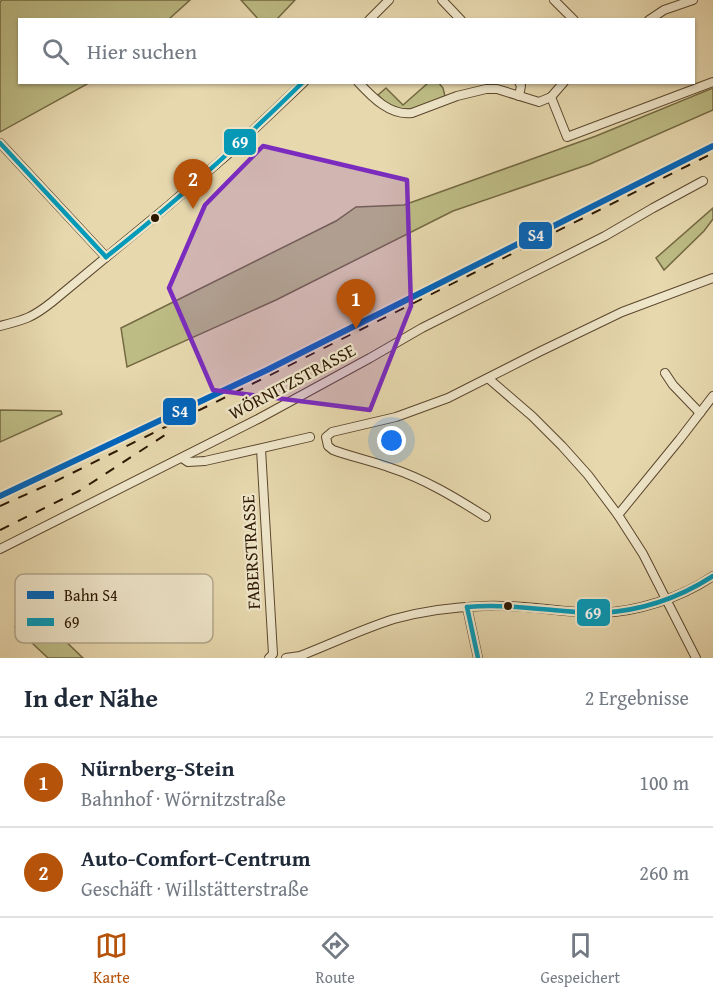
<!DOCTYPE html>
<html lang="de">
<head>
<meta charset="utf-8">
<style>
  :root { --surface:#fff; --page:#f2f2f3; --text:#1f2937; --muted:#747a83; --line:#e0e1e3; --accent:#b45309 }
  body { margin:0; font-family:"Gentium Book Plus",serif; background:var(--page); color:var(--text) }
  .you { position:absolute; left:392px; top:441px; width:21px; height:21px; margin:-15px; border:4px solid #fff; border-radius:50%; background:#1a73e8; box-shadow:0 0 0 9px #1a73e833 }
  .badge { display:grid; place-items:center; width:39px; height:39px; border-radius:50%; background:var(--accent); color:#fff; font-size:20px; font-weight:700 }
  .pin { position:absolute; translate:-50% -50px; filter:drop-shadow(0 2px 3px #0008) }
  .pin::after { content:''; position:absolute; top:32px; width:21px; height:18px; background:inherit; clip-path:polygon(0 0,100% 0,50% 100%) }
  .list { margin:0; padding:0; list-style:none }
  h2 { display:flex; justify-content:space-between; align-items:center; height:78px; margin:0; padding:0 24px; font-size:26px }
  h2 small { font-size:20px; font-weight:400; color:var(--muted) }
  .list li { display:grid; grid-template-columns:39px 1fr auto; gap:18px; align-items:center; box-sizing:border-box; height:90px; padding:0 24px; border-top:2px solid var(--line) }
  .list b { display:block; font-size:22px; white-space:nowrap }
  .list p { margin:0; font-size:20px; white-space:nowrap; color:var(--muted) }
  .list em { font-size:20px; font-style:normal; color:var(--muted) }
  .icon { flex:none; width:33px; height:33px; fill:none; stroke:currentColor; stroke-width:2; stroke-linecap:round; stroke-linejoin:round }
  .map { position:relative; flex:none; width:713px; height:658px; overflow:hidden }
  .search { position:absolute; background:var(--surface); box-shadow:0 2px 4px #0004; left:18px; right:18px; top:18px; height:66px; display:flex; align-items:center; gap:15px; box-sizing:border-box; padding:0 21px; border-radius:0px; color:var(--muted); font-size:22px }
  .sheet { height:258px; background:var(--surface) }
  nav { display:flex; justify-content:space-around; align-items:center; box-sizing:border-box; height:84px; border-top:2px solid var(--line); background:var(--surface); font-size:16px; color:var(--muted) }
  nav a { display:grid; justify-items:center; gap:3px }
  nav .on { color:var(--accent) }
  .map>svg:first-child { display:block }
</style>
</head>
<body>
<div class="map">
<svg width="713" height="658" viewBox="0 0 713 658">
  <rect width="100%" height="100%" fill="#e7d8ae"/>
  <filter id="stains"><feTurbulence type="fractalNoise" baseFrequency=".00333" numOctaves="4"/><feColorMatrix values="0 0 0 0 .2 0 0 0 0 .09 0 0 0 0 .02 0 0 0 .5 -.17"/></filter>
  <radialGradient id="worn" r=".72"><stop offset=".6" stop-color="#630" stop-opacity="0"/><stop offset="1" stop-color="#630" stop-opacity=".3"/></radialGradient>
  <g fill="#bdbc85" stroke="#746942" stroke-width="1.5">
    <path d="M2,0h188l-21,19 -149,1v62l69,1 -89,49v-130z"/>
    <path d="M241,0h54l-18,19 -18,1z"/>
    <path d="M438,82l5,6 2,8c-17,7 -38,20 -56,9 -4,-2 -8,-7 -11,-10l8,-7 17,17 25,-22z"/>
    <path d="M713,88v22l-123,54 -137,47 -177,89 -149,67 -6,-39 215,-107 20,-14 48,-2 192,-69z"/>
    <path d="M713,208v11l-9,12 -40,39 -8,-12z"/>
    <path d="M0,410l61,1 1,3 -62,28z"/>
    <path d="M32,609l51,49h-35l-33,-31z"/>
  </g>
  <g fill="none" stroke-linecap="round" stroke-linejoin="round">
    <g stroke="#5a462c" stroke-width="10">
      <g id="minor">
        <path d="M442,0l19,20"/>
        <path d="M554,0l20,20"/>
        <path d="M369,20l20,-20"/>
        <path d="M649,20l15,-10 29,-10"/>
        <path d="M358,82c14,15 32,34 54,31l45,-17 29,-7h11l42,13 12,-5 13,-15"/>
        <path d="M519,96l2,-10 -2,-4"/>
        <path d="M551,97l16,40 146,-55"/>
        <path d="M0,143l106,114"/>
        <path d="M0,326c24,-6 32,-8 52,-24l116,-96 59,-51 77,-73"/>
        <path d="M665,373l8,12 27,28"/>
        <path d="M489,379l43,37 30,30 26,29 30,40 25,39 53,104"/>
        <path d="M261,449l12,205 -4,4"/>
        <path d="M182,458l6,4 17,-1 105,-24"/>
        <path d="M618,515l62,-76 33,-43"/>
        <path d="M486,517c-30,-19 -61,-38 -95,-49 -19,-7 -39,-11 -58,-18l-5,-4 -2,-9 6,-5 64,-15 52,-19 91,-46 83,-40 91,-34"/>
        <path d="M0,549l258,-130 112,-61 52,-30 183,-92 48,-28 50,-27"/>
        <path d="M467,607l11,51"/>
        <path d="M286,658l14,-2c31,-12 62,-27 94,-37 29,-8 59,-12 89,-13 39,-2 76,6 114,7 38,0 86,-16 116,-37"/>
      </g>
    </g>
    <use href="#minor" stroke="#efe6ca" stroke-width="8"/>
    <g stroke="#2b1600" stroke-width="2" stroke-dasharray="10 10" stroke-linecap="butt">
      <path d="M0,506l54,-24 178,-88 481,-241"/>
      <path d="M0,530l79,-39 89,-58"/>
    </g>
    <g stroke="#efe6ca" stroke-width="9">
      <g id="bus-1">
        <path d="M0,143l106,114"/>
        <path d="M106,257c69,-54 134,-113 197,-175"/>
        <path d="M467,607c32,-3 64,1 97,4 12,1 24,2 36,2 41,-2 79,-15 113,-37"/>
        <path d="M467,607l11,51"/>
      </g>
    </g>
    <use href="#bus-1" stroke="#049ab9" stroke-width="4.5"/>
    <g stroke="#efe6ca" stroke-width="10">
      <path id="rail-1" d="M0,496l267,-126 446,-224"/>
    </g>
    <use href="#rail-1" stroke="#0065bd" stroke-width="6"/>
  </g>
  <path fill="#7b2cbf" fill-opacity="0.2" stroke="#7b2cbf" stroke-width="4.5" stroke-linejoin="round" d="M263,146l144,34 4,126 -41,104 -157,-20 -44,-102 36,-83z"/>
  <g fill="#2b1600" stroke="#efe6ca" stroke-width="2">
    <circle cx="155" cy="218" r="5"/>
    <circle cx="508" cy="606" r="5"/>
  </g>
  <g text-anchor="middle" stroke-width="4.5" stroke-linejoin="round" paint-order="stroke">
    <g font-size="18" fill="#2b1600" stroke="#efe6ca">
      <text transform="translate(292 382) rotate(-28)" y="6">WÖRNITZSTRASSE</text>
      <text transform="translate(251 552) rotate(-93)" y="6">FABERSTRASSE</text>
    </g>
  </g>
  <rect x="15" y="574" width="198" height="69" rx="9" fill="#efe6ca" stroke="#b4a88d" stroke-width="1.5"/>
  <rect x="27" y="591" width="27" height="8" fill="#0065bd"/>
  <rect x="27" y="618" width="27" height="8" fill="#049ab9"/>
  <g font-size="16" fill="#2b1600">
    <text x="64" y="601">Bahn S4</text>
    <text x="64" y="628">69</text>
  </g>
  <g stroke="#efe6ca" stroke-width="2">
    <rect x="223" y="128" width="34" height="28" rx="6" fill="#049ab9"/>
    <rect x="518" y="221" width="35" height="29" rx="6" fill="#0065bd"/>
    <rect x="162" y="397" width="35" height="29" rx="6" fill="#0065bd"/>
    <rect x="576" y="598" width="35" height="29" rx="6" fill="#049ab9"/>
  </g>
  <g font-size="16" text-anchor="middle" font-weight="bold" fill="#fff">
    <text x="240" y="148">69</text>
    <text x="536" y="241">S4</text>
    <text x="180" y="417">S4</text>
    <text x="593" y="619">69</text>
  </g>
  <rect width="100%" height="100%" filter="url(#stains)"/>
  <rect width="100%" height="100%" fill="url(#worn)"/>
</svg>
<div class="you"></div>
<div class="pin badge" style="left:356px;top:329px">1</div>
<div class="pin badge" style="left:193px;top:209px">2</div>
<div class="search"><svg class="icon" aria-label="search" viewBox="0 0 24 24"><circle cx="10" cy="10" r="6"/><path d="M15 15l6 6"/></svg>Hier suchen</div>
</div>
<section class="sheet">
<h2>In der Nähe<small>2 Ergebnisse</small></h2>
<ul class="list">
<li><span class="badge">1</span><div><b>Nürnberg-Stein</b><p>Bahnhof · Wörnitzstraße</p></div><em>100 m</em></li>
<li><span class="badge">2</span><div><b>Auto-Comfort-Centrum</b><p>Geschäft · Willstätterstraße</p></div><em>260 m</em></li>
</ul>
</section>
<nav>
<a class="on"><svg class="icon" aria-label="map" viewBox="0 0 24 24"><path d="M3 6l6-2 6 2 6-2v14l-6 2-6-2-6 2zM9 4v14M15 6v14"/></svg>Karte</a>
<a><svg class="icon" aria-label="directions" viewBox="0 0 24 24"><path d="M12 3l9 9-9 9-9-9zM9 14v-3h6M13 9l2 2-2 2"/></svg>Route</a>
<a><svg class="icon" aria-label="saved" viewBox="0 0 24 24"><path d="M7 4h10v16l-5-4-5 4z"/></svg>Gespeichert</a>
</nav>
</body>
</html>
